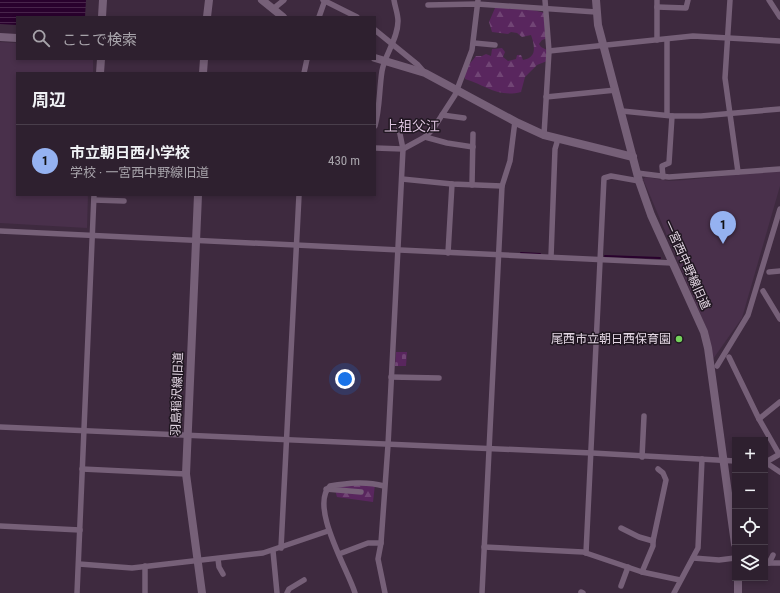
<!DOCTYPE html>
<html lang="ja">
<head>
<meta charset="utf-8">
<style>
  :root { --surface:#2e202f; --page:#362837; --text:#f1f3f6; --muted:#a7a3aa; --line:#493e4b; --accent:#95b2f1 }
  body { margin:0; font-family:"Roboto Condensed","Noto Sans JP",sans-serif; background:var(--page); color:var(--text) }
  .controls { position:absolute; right:12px; bottom:12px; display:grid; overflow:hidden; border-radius:0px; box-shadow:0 2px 6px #0003 }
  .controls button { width:36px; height:36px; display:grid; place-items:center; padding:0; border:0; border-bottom:1px solid var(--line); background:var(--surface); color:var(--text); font:20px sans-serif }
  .you { position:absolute; left:345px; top:379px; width:14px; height:14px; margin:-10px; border:3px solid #fff; border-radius:50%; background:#1a73e8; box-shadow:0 0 0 6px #1a73e833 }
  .badge { display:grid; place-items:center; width:26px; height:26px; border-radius:50%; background:var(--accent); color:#111; font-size:13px; font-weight:700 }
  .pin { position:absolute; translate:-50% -33px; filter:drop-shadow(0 1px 2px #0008) }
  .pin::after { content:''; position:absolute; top:21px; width:14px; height:12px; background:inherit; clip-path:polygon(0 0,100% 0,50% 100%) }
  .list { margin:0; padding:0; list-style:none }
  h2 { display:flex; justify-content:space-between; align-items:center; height:52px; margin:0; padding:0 16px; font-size:17px }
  h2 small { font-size:13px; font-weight:400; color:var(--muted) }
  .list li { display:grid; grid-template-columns:26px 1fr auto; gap:12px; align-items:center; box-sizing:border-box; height:72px; padding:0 16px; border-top:1px solid var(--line) }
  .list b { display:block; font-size:15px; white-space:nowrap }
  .list p { margin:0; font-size:13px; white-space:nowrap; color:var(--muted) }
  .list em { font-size:13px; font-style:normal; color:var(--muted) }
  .icon { flex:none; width:22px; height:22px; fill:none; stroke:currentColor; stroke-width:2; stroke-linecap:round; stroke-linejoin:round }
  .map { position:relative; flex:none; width:780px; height:593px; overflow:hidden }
  .search { position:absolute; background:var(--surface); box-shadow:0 2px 6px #0003; left:16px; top:16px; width:360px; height:44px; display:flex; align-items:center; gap:10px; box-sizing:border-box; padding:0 14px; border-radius:0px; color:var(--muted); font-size:15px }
  .panel { position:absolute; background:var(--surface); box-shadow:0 2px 6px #0003; left:16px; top:72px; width:360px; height:124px; border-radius:0px }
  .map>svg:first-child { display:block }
</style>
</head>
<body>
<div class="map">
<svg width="780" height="593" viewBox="0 0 780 593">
  <defs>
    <pattern id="forest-firs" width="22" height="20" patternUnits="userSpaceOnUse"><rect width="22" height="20" fill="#59265e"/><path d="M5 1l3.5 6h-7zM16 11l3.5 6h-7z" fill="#714575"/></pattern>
    <pattern id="cemetery-stones" width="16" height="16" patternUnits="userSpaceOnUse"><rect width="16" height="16" fill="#59265e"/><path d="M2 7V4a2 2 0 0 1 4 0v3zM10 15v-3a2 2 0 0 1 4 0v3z" fill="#714575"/></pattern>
    <pattern id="water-rules" width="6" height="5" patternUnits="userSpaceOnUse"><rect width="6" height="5" fill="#29012d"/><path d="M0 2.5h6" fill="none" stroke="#48254b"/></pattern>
  </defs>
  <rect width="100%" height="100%" fill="#3e2a3f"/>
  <g fill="#49304b">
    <path d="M0,42l17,1v16h76v14h-76v122h71l-1,33 -87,-5z"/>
    <path d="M780,170v16l-38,132 -29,41 -5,-27 -65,-153 3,-2 23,4 16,-1z"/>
  </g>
  <g fill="url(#forest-firs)">
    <path d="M495,8c9,-1 45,1 51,6l2,24 -6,2 -3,4 2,3 6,3v11l-10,4 -12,12 -4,15c-23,6 -36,-7 -56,-13 -1,-11 5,-15 11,-23h6l4,-2 5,2 1,-7 10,-1 3,4 -2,5 5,4 8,-2 1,-4h4l2,5c14,-2 12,-14 8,-25l-9,2 -5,-4 -6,-1 -3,2 -16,-2 -3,-10z"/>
    <path d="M342,484h33l-2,18 -36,-5 -2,-7z"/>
  </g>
  <path fill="url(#cemetery-stones)" d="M396,352h11l-1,14h-11z"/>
  <path fill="url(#water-rules)" d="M0,0h86l-1,17h-68v8l-17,-1z"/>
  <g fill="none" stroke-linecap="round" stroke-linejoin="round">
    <g stroke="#29012d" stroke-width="2">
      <path d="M521,253l19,1"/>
      <path d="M605,256l55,2"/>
    </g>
    <g stroke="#766078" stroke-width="5.5">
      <path d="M323,0l34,17"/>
      <path d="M730,0l-5,78 13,94"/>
      <path d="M769,0l11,17"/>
      <path d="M428,5l49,-1 119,8"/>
      <path d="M657,7l29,1 2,-8"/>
      <path d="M273,9l11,-9"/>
      <path d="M319,17l6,-17"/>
      <path d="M375,30l43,35 7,8"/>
      <path d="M657,40v-40"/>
      <path d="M474,43l21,2"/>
      <path d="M549,51l144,-15 87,5"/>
      <path d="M304,73l3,-14"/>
      <path d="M546,97l70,-7"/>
      <path d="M622,111l50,5h29l79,-7"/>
      <path d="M442,115l22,3"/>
      <path d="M667,115v-75"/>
      <path d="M375,126c5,-18 4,-36 7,-55 3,-17 16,-32 16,-50 0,-7 -3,-14 -4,-21"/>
      <path d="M544,135l5,-84 -4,-51"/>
      <path d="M425,137l22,6 26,4"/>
      <path d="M375,148l28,1 22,-12 8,-8 22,-34 17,-45 6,-50"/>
      <path d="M637,173l32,4 111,-8"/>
      <path d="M663,177l-1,-11 7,-3 3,-47"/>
      <path d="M402,179l50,5 50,2"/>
      <path d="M472,185l1,-51"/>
      <path d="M94,200l30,1"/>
      <path d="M0,231l672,32"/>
      <path d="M448,253l4,-69"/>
      <path d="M551,257l4,-108 3,-10"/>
      <path d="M769,272l11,-1"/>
      <path d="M763,291l17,28"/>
      <path d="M729,357l30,62 20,35"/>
      <path d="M717,366l31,-51 32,-106"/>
      <path d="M391,377l48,1"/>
      <path d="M759,419l21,-17"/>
      <path d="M0,427l592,26 143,8"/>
      <path d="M642,457l2,-41"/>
      <path d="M765,462l15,10"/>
      <path d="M766,462l14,-8"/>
      <path d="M82,469l104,5"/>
      <path d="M326,489l35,3"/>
      <path d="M0,526l80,4"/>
      <path d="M621,528l18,9 14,4v5l-11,26"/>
      <path d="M653,541l13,-61 -3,-7 -5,-4"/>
      <path d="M484,547l99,5 59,20 38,8"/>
      <path d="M281,548l18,-353"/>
      <path d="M273,551l4,42"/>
      <path d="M586,553l18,-375 7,-2 28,5"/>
      <path d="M339,554l29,-11h13"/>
      <path d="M693,558l26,2 16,-2"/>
      <path d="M218,559l1,8 4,7"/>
      <path d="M765,563h15"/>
      <path d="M769,563l4,-8"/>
      <path d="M79,564l53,4 131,-15 65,-22"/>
      <path d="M145,566v27"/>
      <path d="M621,586l7,-19"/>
      <path d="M581,592l2,1"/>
      <path d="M77,593l17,-398"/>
      <path d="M287,593l2,-4 15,-9"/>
      <path d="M355,593c-7,-23 -46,-87 -25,-107 18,-3 36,-5 54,0"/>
      <path d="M385,593l-7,-34 3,-16 7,-98 15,-296 -4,-20"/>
      <path d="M482,593l20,-407 8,-25 5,-40"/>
      <path d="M674,593l24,-45 4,-89"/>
    </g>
    <g stroke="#766078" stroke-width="8">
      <path d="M262,0l21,17"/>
      <path d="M596,0l2,25 41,156 12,34 53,117 4,16 27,196"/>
      <path d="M102,17l1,-17"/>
      <path d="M207,17l2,-17"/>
      <path d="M0,37l17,1"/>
      <path d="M375,58l50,15 93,50 26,12 89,22"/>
      <path d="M100,73l1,-14"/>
      <path d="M203,73l1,-14"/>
      <path d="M198,195l-12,279 16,119"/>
      <path d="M738,593v-15"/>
    </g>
  </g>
  <circle fill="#74d25b" stroke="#1f1620" stroke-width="1.5" cx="679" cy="339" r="4"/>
  <g text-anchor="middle" stroke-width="3" stroke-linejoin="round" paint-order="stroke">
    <g font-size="12" fill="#e4d7e4" stroke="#1f1620">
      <text transform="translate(687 265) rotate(66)" y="4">一宮西中野線旧道</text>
      <text transform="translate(177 394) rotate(-88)" y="4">羽島稲沢線旧道</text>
    </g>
    <g font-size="12" fill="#e4d7e4" stroke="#1f1620" text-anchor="end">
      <text x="671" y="343">尾西市立朝日西保育園</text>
    </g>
    <g font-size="14" fill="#dac1dc" stroke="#1f1620">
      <text x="412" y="131">上祖父江</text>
    </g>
  </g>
</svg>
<div class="controls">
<button>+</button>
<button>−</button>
<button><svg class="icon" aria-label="locate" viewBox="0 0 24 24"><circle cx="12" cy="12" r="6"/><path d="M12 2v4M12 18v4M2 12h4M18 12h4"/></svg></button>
<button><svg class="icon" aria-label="layers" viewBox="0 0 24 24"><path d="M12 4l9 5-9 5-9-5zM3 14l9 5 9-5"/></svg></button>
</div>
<div class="you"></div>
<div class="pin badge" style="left:723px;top:244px">1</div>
<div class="search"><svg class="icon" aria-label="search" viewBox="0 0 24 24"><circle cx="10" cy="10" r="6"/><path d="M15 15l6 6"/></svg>ここで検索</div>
<section class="panel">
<h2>周辺<small></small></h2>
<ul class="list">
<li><span class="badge">1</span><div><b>市立朝日西小学校</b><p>学校 · 一宮西中野線旧道</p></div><em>430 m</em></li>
</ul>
</section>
</div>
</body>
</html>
